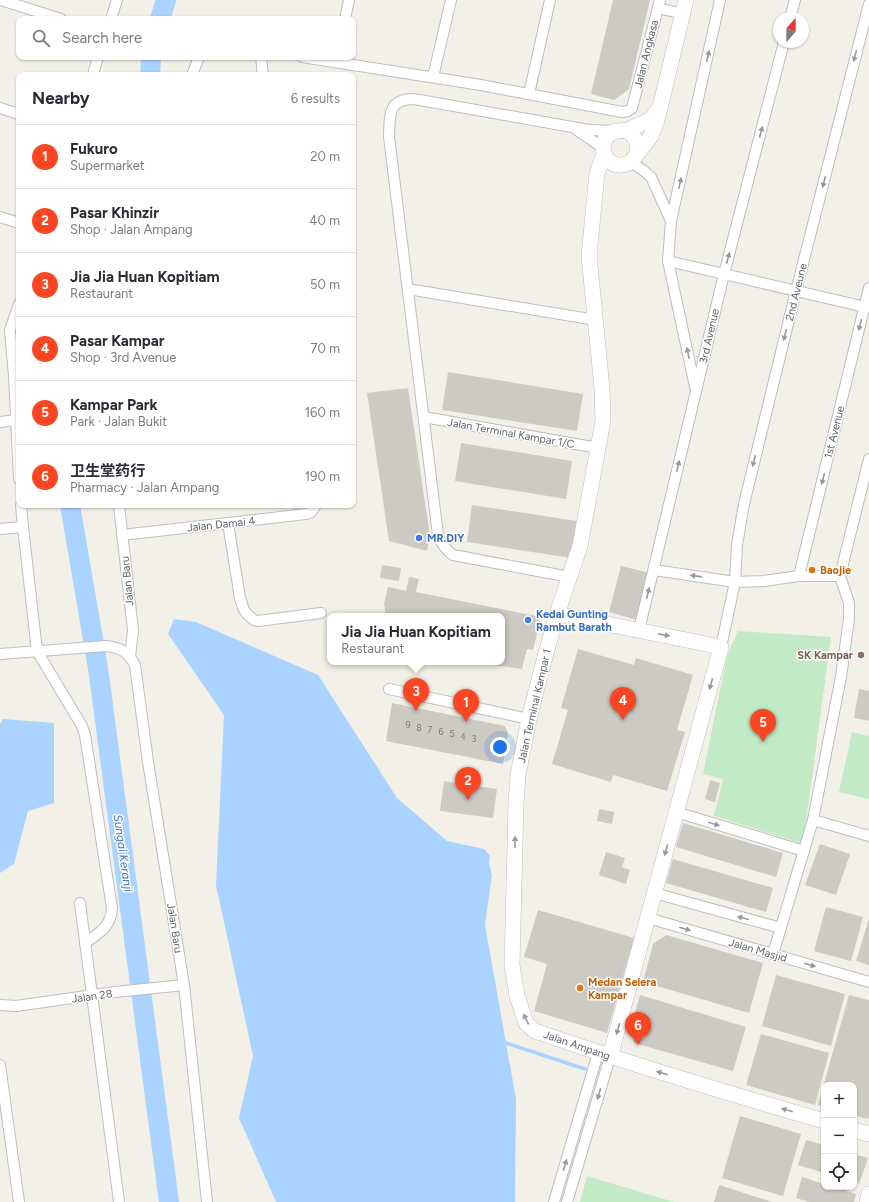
<!DOCTYPE html>
<html lang="en">
<head>
<meta charset="utf-8">
<style>
  :root { --surface:#fff; --page:#f7f7f7; --text:#2b2b33; --muted:#7c7c81; --line:#e1e1e2; --accent:#fb4624 }
  body { margin:0; font-family:Figtree,"Noto Sans SC",sans-serif; background:var(--page); color:var(--text) }
  .controls { position:absolute; right:12px; bottom:12px; display:grid; overflow:hidden; border-radius:8px; box-shadow:0 1px 3px #0004 }
  .controls button { width:36px; height:36px; display:grid; place-items:center; padding:0; border:0; border-bottom:1px solid var(--line); background:var(--surface); color:var(--text); font:20px sans-serif }
  .compass { position:absolute; left:773px; top:12px; width:36px; height:36px; border-radius:50%; background:var(--surface); box-shadow:0 1px 3px #0004; rotate:21deg }
  .you { position:absolute; left:500px; top:747px; width:14px; height:14px; margin:-10px; border:3px solid #fff; border-radius:50%; background:#1a73e8; box-shadow:0 0 0 6px #1a73e833 }
  .badge { display:grid; place-items:center; width:26px; height:26px; border-radius:50%; background:var(--accent); color:#fff; font-size:13px; font-weight:700 }
  .pin { position:absolute; translate:-50% -33px; filter:drop-shadow(0 1px 2px #0008) }
  .pin::after { content:''; position:absolute; top:21px; width:14px; height:12px; background:inherit; clip-path:polygon(0 0,100% 0,50% 100%) }
  .popup { position:absolute; left:327px; top:613px; width:178px; height:52px; box-sizing:border-box; display:grid; place-content:center; border-radius:8px; background:var(--surface); filter:drop-shadow(0 1px 3px #0005); font-size:13px; white-space:nowrap; color:var(--muted) }
  .popup b { font-size:15px; color:var(--text) }
  .popup::after { content:''; position:absolute; left:50%; top:100%; margin-left:-8px; border:8px solid transparent; border-top-color:var(--surface) }
  .list { margin:0; padding:0; list-style:none }
  h2 { display:flex; justify-content:space-between; align-items:center; height:52px; margin:0; padding:0 16px; font-size:17px }
  h2 small { font-size:13px; font-weight:400; color:var(--muted) }
  .list li { display:grid; grid-template-columns:26px 1fr auto; gap:12px; align-items:center; box-sizing:border-box; height:64px; padding:0 16px; border-top:1px solid var(--line) }
  .list b { display:block; font-size:15px; white-space:nowrap }
  .list p { margin:0; font-size:13px; white-space:nowrap; color:var(--muted) }
  .list em { font-size:13px; font-style:normal; color:var(--muted) }
  .icon { flex:none; width:22px; height:22px; fill:none; stroke:currentColor; stroke-width:2; stroke-linecap:round; stroke-linejoin:round }
  .map { position:relative; flex:none; width:869px; height:1202px; overflow:hidden }
  .search { position:absolute; background:var(--surface); box-shadow:0 1px 3px #0004; left:16px; top:16px; width:340px; height:44px; display:flex; align-items:center; gap:10px; box-sizing:border-box; padding:0 14px; border-radius:8px; color:var(--muted); font-size:15px }
  .panel { position:absolute; background:var(--surface); box-shadow:0 1px 3px #0004; left:16px; top:72px; width:340px; height:436px; border-radius:8px }
  .map>svg:first-child { display:block }
</style>
</head>
<body>
<div class="map">
<svg width="869" height="1202" viewBox="0 0 869 1202">
  <rect width="100%" height="100%" fill="#f2f0e7"/>
  <g fill="#c2ebc5">
    <path d="M738,631l93,6 -28,207 -89,-28 9,-37 -20,-5 24,-118z"/>
    <path d="M852,732l17,4v63l-30,-7z"/>
    <path d="M587,1176l87,26h-94z"/>
  </g>
  <g fill="#aad3ff">
    <path d="M174,619l22,3 122,53 79,123 50,43 37,8 6,7 -1,7 3,12 -7,50 31,174 -1,103h-239l-37,-84 14,-62 -37,-171 8,-170 -56,-81z"/>
    <path d="M3,719l51,4v80l-26,8 -14,53 -14,9v-149z"/>
  </g>
  <g fill="none" stroke-linecap="round" stroke-linejoin="round">
    <path stroke="#aad3ff" stroke-width="3.5" d="M506,1043l79,26"/>
    <g stroke="#aad3ff" stroke-width="20">
      <path d="M160,19l6,-19"/>
      <path d="M150,75l1,-18"/>
      <path d="M70,505l28,163 71,534"/>
    </g>
  </g>
  <g fill="#cdcac4">
    <path d="M613,0h37l-21,89 -15,11 -23,-6z"/>
    <path d="M448,372l135,22 -6,37 -135,-21z"/>
    <path d="M408,388l22,148 -3,15 -38,-10 -22,-148z"/>
    <path d="M461,443l111,18 -6,38 -111,-18z"/>
    <path d="M472,505l105,16 -6,37 -104,-16z"/>
    <path d="M382,565l19,3 -2,13 -19,-3z"/>
    <path d="M621,566l29,7 -13,47 -28,-8z"/>
    <path d="M409,577l10,2 -3,13 125,25 -8,33 -6,-1 -5,20 -41,-6v-1h21v-46h-116l-2,-12 4,-17 18,4z"/>
    <path d="M578,649l56,16 2,-7 57,17 -16,55 8,2 -18,59 -54,-16 -2,7 -59,-18 16,-54 -7,-2z"/>
    <path d="M859,689l10,2v30l-15,-3z"/>
    <path d="M392,703l113,23 3,7 -5,31 -117,-23z"/>
    <path d="M710,780l10,3 -5,19 -10,-3z"/>
    <path d="M444,781l53,8 -4,29 -53,-7z"/>
    <path d="M599,809l15,3 -2,12 -15,-3z"/>
    <path d="M683,823l100,30 -7,24 -100,-30z"/>
    <path d="M820,844l30,10 -14,41 -31,-10z"/>
    <path d="M606,852l19,6 -3,9 8,3 -4,14 -27,-9z"/>
    <path d="M673,859l100,29 -7,24 -100,-29z"/>
    <path d="M826,907l37,10 -12,44 -37,-10z"/>
    <path d="M538,910l96,28 -27,95 -73,-22 13,-47 -23,-7z"/>
    <path d="M869,919v46l-13,-4z"/>
    <path d="M666,935l97,28 -14,50 -106,-31 10,-38z"/>
    <path d="M776,975l69,19 -14,52 -69,-20z"/>
    <path d="M640,995l106,32 -13,44 -99,-28 -4,-12z"/>
    <path d="M849,995l20,5v118l-2,1 -13,-4v-30h-30v22l-6,-2z"/>
    <path d="M761,1034l68,19 -14,52 -69,-20z"/>
    <path d="M740,1116l61,18 -18,62 -61,-18z"/>
    <path d="M806,1140l18,5v28l-26,-8z"/>
    <path d="M854,1154l14,4 -9,26 -5,-2z"/>
    <path d="M802,1177l22,7v3h11l21,7 -2,8h-45l-13,-4z"/>
    <path d="M719,1185l53,17h-58z"/>
  </g>
  <g fill="none" stroke-linecap="round" stroke-linejoin="round">
    <g stroke="#bbbec3" stroke-width="12">
      <g id="street">
        <path d="M1,0l60,19"/>
        <path d="M658,8l25,6"/>
        <path d="M790,18l5,-18"/>
        <path d="M111,19l6,-19"/>
        <path d="M345,19l4,-19"/>
        <path d="M261,57l2,18"/>
        <path d="M302,57l179,28 141,27 6,-1 4,-3 28,-108"/>
        <path d="M93,75l5,-18"/>
        <path d="M192,75l7,-18"/>
        <path d="M433,77l18,-77"/>
        <path d="M529,94l21,-94"/>
        <path d="M0,108l19,6"/>
        <path d="M577,130l26,18"/>
        <path d="M631,162l13,9 7,6 20,44 -3,40 27,126"/>
        <path d="M0,217l19,6"/>
        <path d="M671,221l49,-221"/>
        <path d="M668,261l201,47"/>
        <path d="M408,289l188,31"/>
        <path d="M19,304l-9,26 4,46 5,103"/>
        <path d="M424,417l174,31"/>
        <path d="M0,422l16,-2"/>
        <path d="M21,505l2,22 14,124 45,75 3,9 27,173c-1,19 -13,25 -27,35"/>
        <path d="M119,505l14,125 -3,27"/>
        <path d="M228,523l12,75 4,12 3,4 7,6 4,1 63,-8"/>
        <path d="M0,529l23,-2"/>
        <path d="M122,535l184,-21 5,-2 5,-7"/>
        <path d="M654,570l81,12 29,-1 35,-5h41"/>
        <path d="M799,576l70,-288"/>
        <path d="M570,577l-117,-22c-8,-6 -12,-11 -15,-20l-49,-398c1,-21 -2,-38 25,-38l175,31 26,1"/>
        <path d="M639,630l85,-356 60,-232"/>
        <path d="M721,647l14,-65 2,-37 7,-41 52,-213 73,-287"/>
        <path d="M0,654l106,-8c15,2 21,5 29,19l13,97 36,223 23,217"/>
        <path d="M389,689l140,30"/>
        <path d="M676,812l128,39"/>
        <path d="M813,820l56,16"/>
        <path d="M654,893l127,35"/>
        <path d="M80,903l39,299"/>
        <path d="M648,918l221,64"/>
        <path d="M773,954l40,-134 28,-143 8,-58v-16l-9,-27 29,-117"/>
        <path d="M0,1005l16,1 99,-14 69,-7"/>
        <path d="M0,1065l19,137"/>
        <path d="M554,1202l44,-149"/>
        <path d="M567,1202l43,-145"/>
      </g>
    </g>
    <g stroke="#bcbfc6" stroke-width="16">
      <g id="secondary">
        <path d="M626,131l25,-12 9,-11"/>
        <path d="M637,153c1,-8 0,-15 -7,-20 -3,-2 -8,-3 -12,-2 -26,3 -15,46 13,31l20,-26 6,-16 29,-120"/>
        <path d="M604,154l-7,19 -8,83 13,132 1,33 -23,125 -23,68 -14,50 -14,55 -11,56 -2,28 -4,162 5,31 9,27 9,8c95,33 192,62 289,90"/>
        <path d="M557,614l164,33 -111,410"/>
        <path d="M854,1130l15,4"/>
        <path d="M867,1202l2,-8"/>
      </g>
    </g>
    <use href="#street" stroke="#fff" stroke-width="10"/>
    <use href="#secondary" stroke="#fff" stroke-width="15"/>
  </g>
  <defs><path id="oneway-solid" d="M-6-.8H1V-3.2L6.5 0L1 3.2V.8H-6Z"/></defs>
  <g fill="#96999e">
    <use href="#oneway-solid" transform="translate(708 56) rotate(-77)"/>
    <use href="#oneway-solid" transform="translate(855 56) rotate(104)"/>
    <use href="#oneway-solid" transform="translate(761 132) rotate(-75)"/>
    <use href="#oneway-solid" transform="translate(824 182) rotate(104)"/>
    <use href="#oneway-solid" transform="translate(680 183) rotate(-77)"/>
    <use href="#oneway-solid" transform="translate(728 258) rotate(-75)"/>
    <use href="#oneway-solid" transform="translate(860 325) rotate(104)"/>
    <use href="#oneway-solid" transform="translate(785 335) rotate(104)"/>
    <use href="#oneway-solid" transform="translate(688 353) rotate(-102)"/>
    <use href="#oneway-solid" transform="translate(754 461) rotate(104)"/>
    <use href="#oneway-solid" transform="translate(678 466) rotate(-77)"/>
    <use href="#oneway-solid" transform="translate(823 479) rotate(104)"/>
    <use href="#oneway-solid" transform="translate(696 576) rotate(-172)"/>
    <use href="#oneway-solid" transform="translate(648 593) rotate(-76)"/>
    <use href="#oneway-solid" transform="translate(664 635) rotate(11)"/>
    <use href="#oneway-solid" transform="translate(711 684) rotate(105)"/>
    <use href="#oneway-solid" transform="translate(714 824) rotate(17)"/>
    <use href="#oneway-solid" transform="translate(515 842) rotate(-89)"/>
    <use href="#oneway-solid" transform="translate(666 850) rotate(105)"/>
    <use href="#oneway-solid" transform="translate(743 918) rotate(-165)"/>
    <use href="#oneway-solid" transform="translate(685 929) rotate(16)"/>
    <use href="#oneway-solid" transform="translate(810 965) rotate(16)"/>
    <use href="#oneway-solid" transform="translate(526 1019) rotate(-116)"/>
    <use href="#oneway-solid" transform="translate(618 1029) rotate(105)"/>
    <use href="#oneway-solid" transform="translate(662 1073) rotate(-163)"/>
    <use href="#oneway-solid" transform="translate(599 1094) rotate(106)"/>
    <use href="#oneway-solid" transform="translate(787 1110) rotate(-164)"/>
    <use href="#oneway-solid" transform="translate(565 1165) rotate(-73)"/>
  </g>
  <g fill="#3f7fe0" stroke="#fff" stroke-width="1.5">
    <circle cx="419" cy="538" r="4"/>
    <circle cx="528" cy="620" r="4"/>
  </g>
  <g fill="#e8710a" stroke="#fff" stroke-width="1.5">
    <circle cx="812" cy="570" r="4"/>
    <circle cx="580" cy="988" r="4"/>
  </g>
  <circle fill="#8d6e63" stroke="#fff" stroke-width="1.5" cx="861" cy="655" r="4"/>
  <g text-anchor="middle" stroke-width="3" stroke-linejoin="round" paint-order="stroke">
    <g font-size="9" fill="#7a7c80">
      <text x="408" y="728">9</text>
      <text x="419" y="731">8</text>
      <text x="430" y="733">7</text>
      <text x="441" y="735">6</text>
      <text x="452" y="737">5</text>
      <text x="463" y="740">4</text>
      <text x="474" y="742">3</text>
    </g>
    <g font-size="11" fill="#5e6269" stroke="#fff">
      <text transform="translate(646 54) rotate(-76)" y="4">Jalan Angkasa</text>
      <text transform="translate(796 292) rotate(-76)" y="4">2nd Aveune</text>
      <text transform="translate(709 336) rotate(-77)" y="4">3rd Avenue</text>
      <text transform="translate(834 432) rotate(-76)" y="4">1st Avenue</text>
      <text transform="translate(511 433) rotate(10)" y="4">Jalan Terminal Kampar 1/C</text>
      <text transform="translate(221 524) rotate(-6)" y="4">Jalan Damai 4</text>
      <text transform="translate(127 581) rotate(-96)" y="4">Jalan Baru</text>
      <text transform="translate(534 706) rotate(-77)" y="4">Jalan Terminal Kampar 1</text>
      <text transform="translate(175 928) rotate(81)" y="4">Jalan Baru</text>
      <text transform="translate(758 950) rotate(16)" y="4">Jalan Masjid</text>
      <text transform="translate(92 996) rotate(-8)" y="4">Jalan 28</text>
      <text transform="translate(577 1045) rotate(19)" y="4">Jalan Ampang</text>
    </g>
    <g font-size="11" font-weight="bold" fill="#366cbe" stroke="#fff" text-anchor="start">
      <text x="427" y="542">MR.DIY</text>
      <text x="536" y="618">Kedai Gunting<tspan x="536" dy="13">Rambut Barath</tspan></text>
    </g>
    <g font-size="11" font-weight="bold" fill="#c56008" stroke="#fff" text-anchor="start">
      <text x="820" y="574">Baojie</text>
      <text x="588" y="986">Medan Selera<tspan x="588" dy="13">Kampar</tspan></text>
    </g>
    <g font-size="11" font-weight="bold" fill="#785e54" stroke="#fff" text-anchor="end">
      <text x="853" y="659">SK Kampar</text>
    </g>
    <g font-size="12" font-style="italic" fill="#3c75c6" stroke="#fff">
      <text transform="translate(123 853) rotate(82)" y="4">Sungai Keranji</text>
    </g>
  </g>
</svg>
<div class="controls">
<button>+</button>
<button>−</button>
<button><svg class="icon" aria-label="locate" viewBox="0 0 24 24"><circle cx="12" cy="12" r="6"/><path d="M12 2v4M12 18v4M2 12h4M18 12h4"/></svg></button>
</div>
<svg class="compass" viewBox="-18 -18 36 36"><path d="M0-13l5 13h-10z" fill="#e53935"/><path d="M0 13l5-13h-10z" fill="#7c7c81"/></svg>
<div class="you"></div>
<div class="pin badge" style="left:466px;top:722px">1</div>
<div class="pin badge" style="left:468px;top:800px">2</div>
<div class="pin badge" style="left:416px;top:711px">3</div>
<div class="popup"><b>Jia Jia Huan Kopitiam</b>Restaurant</div>
<div class="pin badge" style="left:623px;top:720px">4</div>
<div class="pin badge" style="left:763px;top:742px">5</div>
<div class="pin badge" style="left:638px;top:1045px">6</div>
<div class="search"><svg class="icon" aria-label="search" viewBox="0 0 24 24"><circle cx="10" cy="10" r="6"/><path d="M15 15l6 6"/></svg>Search here</div>
<section class="panel">
<h2>Nearby<small>6 results</small></h2>
<ul class="list">
<li><span class="badge">1</span><div><b>Fukuro</b><p>Supermarket</p></div><em>20 m</em></li>
<li><span class="badge">2</span><div><b>Pasar Khinzir</b><p>Shop · Jalan Ampang</p></div><em>40 m</em></li>
<li><span class="badge">3</span><div><b>Jia Jia Huan Kopitiam</b><p>Restaurant</p></div><em>50 m</em></li>
<li><span class="badge">4</span><div><b>Pasar Kampar</b><p>Shop · 3rd Avenue</p></div><em>70 m</em></li>
<li><span class="badge">5</span><div><b>Kampar Park</b><p>Park · Jalan Bukit</p></div><em>160 m</em></li>
<li><span class="badge">6</span><div><b>卫生堂药行</b><p>Pharmacy · Jalan Ampang</p></div><em>190 m</em></li>
</ul>
</section>
</div>
</body>
</html>
